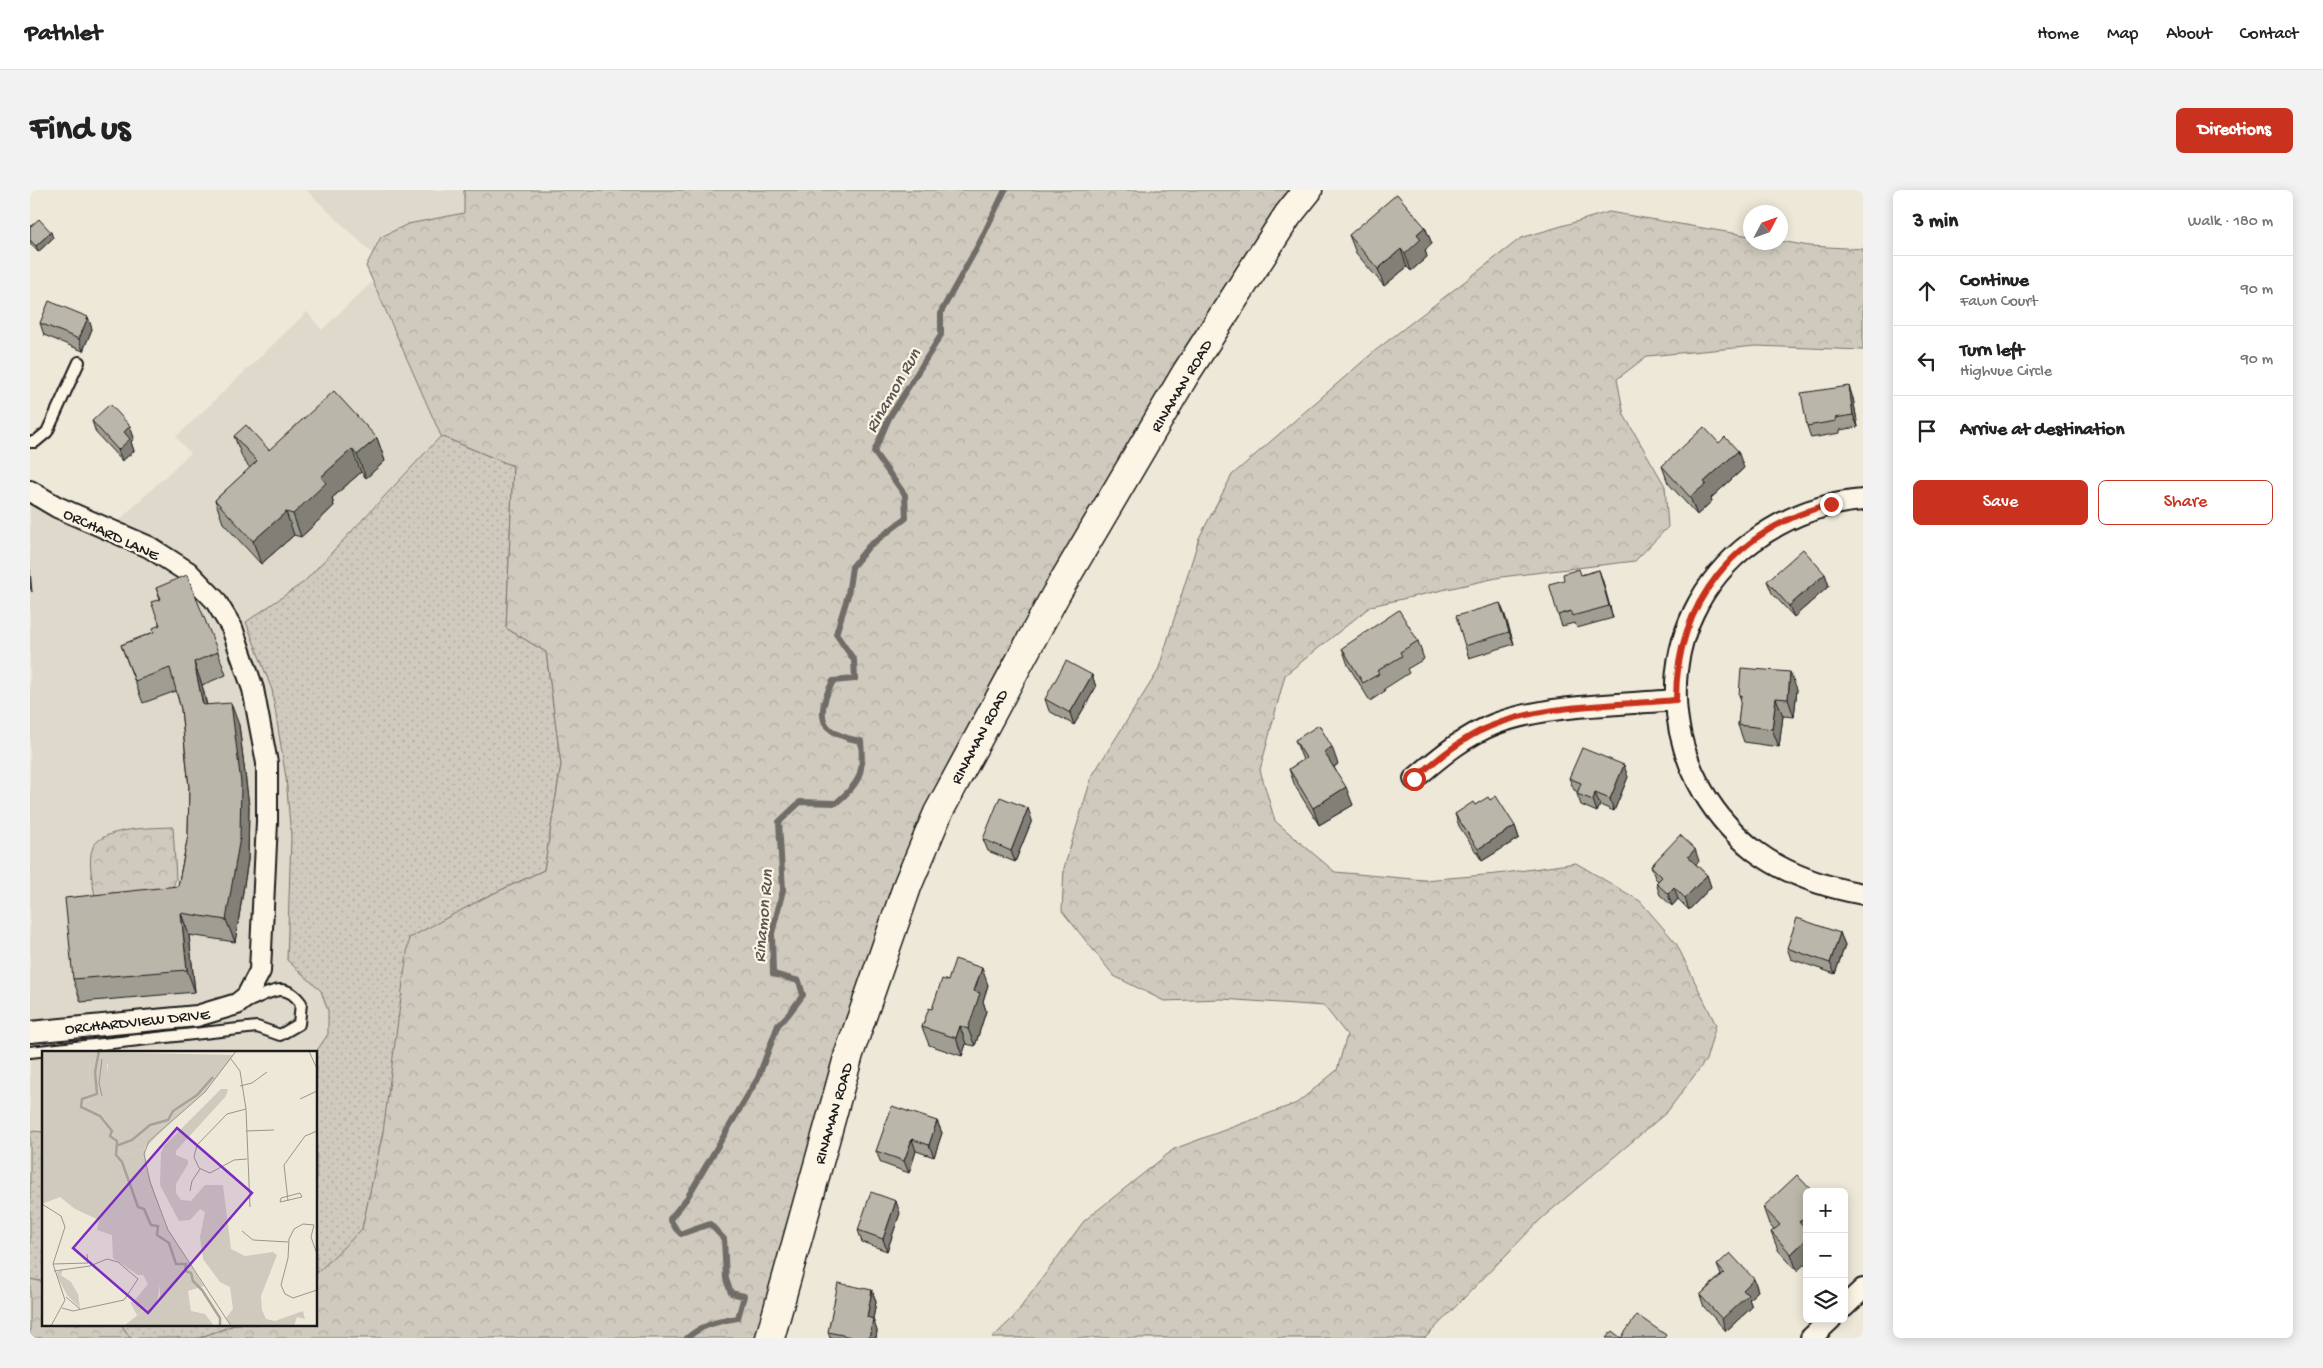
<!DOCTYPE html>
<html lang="en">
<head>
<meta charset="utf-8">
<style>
  :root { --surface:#fff; --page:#f2f2f2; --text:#222; --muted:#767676; --line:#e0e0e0; --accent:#c8321e }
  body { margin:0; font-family:"Gochi Hand",sans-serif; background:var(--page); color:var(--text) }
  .controls { position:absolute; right:15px; bottom:15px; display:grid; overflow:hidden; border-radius:8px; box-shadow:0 2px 12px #0003 }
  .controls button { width:45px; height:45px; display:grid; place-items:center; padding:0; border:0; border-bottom:1px solid var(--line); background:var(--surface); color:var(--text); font:25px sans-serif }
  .compass { position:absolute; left:1713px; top:15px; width:45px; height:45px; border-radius:50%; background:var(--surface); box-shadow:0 2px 12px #0003; rotate:49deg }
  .stop { position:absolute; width:15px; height:15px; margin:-11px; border:4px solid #c8321e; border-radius:50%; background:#fff }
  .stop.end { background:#c8321e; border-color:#fff; box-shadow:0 1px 5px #0008 }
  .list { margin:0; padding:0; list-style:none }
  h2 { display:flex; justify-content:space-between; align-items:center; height:65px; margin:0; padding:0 20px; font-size:21px }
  h2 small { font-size:16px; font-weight:400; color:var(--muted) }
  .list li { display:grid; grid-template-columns:32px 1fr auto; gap:15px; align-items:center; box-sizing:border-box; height:70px; padding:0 20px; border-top:1px solid var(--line) }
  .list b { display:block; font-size:19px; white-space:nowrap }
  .list p { margin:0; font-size:16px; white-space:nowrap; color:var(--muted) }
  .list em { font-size:16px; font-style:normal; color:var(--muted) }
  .actions { display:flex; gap:10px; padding:15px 20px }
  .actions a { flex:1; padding:11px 0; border:1px solid var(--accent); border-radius:8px; text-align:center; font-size:18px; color:var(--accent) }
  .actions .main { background:var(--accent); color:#fff }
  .icon { flex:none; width:28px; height:28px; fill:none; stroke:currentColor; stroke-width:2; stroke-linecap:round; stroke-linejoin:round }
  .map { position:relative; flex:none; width:1833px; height:1148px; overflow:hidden; border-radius:8px }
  header { display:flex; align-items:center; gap:30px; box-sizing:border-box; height:70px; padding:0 25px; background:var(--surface); border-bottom:1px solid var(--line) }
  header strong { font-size:24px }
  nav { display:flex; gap:28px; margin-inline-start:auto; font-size:18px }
  .intro { display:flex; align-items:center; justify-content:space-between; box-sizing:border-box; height:120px; padding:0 30px }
  h1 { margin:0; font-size:35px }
  .button { padding:12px 22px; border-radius:8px; background:var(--accent); color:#fff; font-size:18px; font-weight:700 }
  main { display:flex; gap:30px; padding:0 30px }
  aside { flex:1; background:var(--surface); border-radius:8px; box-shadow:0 2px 12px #0003 }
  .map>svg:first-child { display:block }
</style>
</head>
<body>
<header>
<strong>Pathlet</strong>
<nav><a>Home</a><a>Map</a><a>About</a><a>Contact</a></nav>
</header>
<div class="intro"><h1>Find us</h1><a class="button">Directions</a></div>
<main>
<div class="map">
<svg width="1833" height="1148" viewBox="0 0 1833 1148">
  <defs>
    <pattern id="grass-dots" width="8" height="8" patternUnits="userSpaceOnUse" patternTransform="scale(1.25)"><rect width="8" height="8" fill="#cfcabd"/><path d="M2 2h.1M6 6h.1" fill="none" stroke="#b1ada2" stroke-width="1.8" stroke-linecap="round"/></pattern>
    <pattern id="forest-crowns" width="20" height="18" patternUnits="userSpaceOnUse" patternTransform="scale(1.25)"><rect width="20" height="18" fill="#cfcabd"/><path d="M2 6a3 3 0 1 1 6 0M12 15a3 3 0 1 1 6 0" fill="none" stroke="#b1ada2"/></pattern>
  </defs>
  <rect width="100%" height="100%" fill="#eee8d9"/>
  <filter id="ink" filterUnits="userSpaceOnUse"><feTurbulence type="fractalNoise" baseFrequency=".02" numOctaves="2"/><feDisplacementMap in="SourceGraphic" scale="10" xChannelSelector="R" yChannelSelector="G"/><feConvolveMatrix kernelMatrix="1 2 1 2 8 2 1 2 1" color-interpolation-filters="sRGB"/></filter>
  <g filter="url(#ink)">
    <g fill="#ded9cb">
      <path d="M276,0h158l1,23 -57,11 -27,13 -8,17z"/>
      <path d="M342,92l69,154 -137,146 -58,40 26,68 14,88 5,59 -4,123 34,31 7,20v23l-12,18h-272v80l-14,-1v-640l79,39 81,-77 -14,-16 131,-125 15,18z"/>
    </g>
    <g fill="url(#grass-dots)" stroke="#76736c">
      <path d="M411,246l72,30 -7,162 40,24 15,113 -17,105 -58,27 -103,235 -21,98 -46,44v-222l12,-18v-23l-7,-20 -34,-31 4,-123 -5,-59 -14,-88 -26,-68 58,-40z"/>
      <path d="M0,941l14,1v150l-14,-3z"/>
      <path d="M91,1134h116l-38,14h-69z"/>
    </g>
    <g fill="url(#forest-crowns)" stroke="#76736c">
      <path d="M434,0h844l-370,623 -168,525h-571l38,-14h79v-50l46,-45 21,-97 26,-194 77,-41 58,-27 17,-105 -15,-113 -40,-24 7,-162 -72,-30 -75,-170 15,-29 27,-13 56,-11z"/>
      <path d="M1579,22l141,24v6l31,-1 28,5 54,3v101l-107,-4 -109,10 -30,23 7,36 41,71 3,41 -33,34 -134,16 -130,29 -86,69 -25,95 15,51 60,51 89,8 73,-6 79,-11 64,38 36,42 40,82 -10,35 -39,52 -125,106 -117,120h-433l21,-20 71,-97 90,-72 123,-46 40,-33 10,-35 -23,-29 -102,-7 -58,2 -50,-25 -52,-65 2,-43 28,-92 66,-105 41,-133 33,-63 144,-125 145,-112z"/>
      <path d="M143,637l3,52 -3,7 -5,4 -73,7c-2,-14 -8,-37 -2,-50 10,-20 60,-19 80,-20z"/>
      <path d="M0,1089l14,3v42h77l9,14h-100z"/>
    </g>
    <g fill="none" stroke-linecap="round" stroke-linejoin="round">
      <path stroke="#6f6c67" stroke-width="6" d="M657,1148c15,-13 31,-17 51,-20l6,-22 -13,-3 -5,-14 -2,-40 -14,-15 -29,10 -5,-5 -6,-10 17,-21 71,-120 20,-53 10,-10 15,-20 -4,-14 -26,-7 -1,-41 11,-43 -4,-68 21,-20 36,1c25,-21 28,-30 25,-62 -41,-7 -47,-24 -28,-60l22,-2 -1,-19 -18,-26 12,-39 4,-28 17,-21 37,-28 -1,-23 -31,-43 15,-34 52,-83v-23l39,-70 25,-52"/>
      <g stroke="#1c1c1c" stroke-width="14">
        <g id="lane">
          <path d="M0,252h5l12,-10 32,-70"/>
          <path d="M0,862l227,-25 23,8 19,-11 2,-21c-18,-25 -34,-8 -56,0"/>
        </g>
      </g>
      <g stroke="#1c1c1c" stroke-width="24">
        <g id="street">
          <path d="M0,301l27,16 92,40 39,25 27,28 17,28 21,61 14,74v59l-7,149 -13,25 -10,8 -40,12 -167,16"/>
          <path d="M1833,310c-41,3 -79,18 -111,42 -106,79 -98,230 3,309 32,24 69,36 108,43"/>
          <path d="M1384,589c25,-21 50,-43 81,-55 53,-20 125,-19 181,-24"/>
          <path d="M1814,1117l19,-18"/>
          <path d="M1781,1148l20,-19"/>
        </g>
      </g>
      <g stroke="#1c1c1c" stroke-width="31">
        <path id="secondary" d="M740,1148l79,-284 59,-170 30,-71 118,-219 130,-221 102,-158 20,-25"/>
      </g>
      <use href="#lane" stroke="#fcf5e5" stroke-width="10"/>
      <use href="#street" stroke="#fcf5e5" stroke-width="20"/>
      <use href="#secondary" stroke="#fcf5e5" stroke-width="28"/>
    </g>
    <g fill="#a09d92" stroke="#1c1c1c">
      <path d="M0,37l23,11 -15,14 -8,-9z"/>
      <path d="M1395,37l7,17 -7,6 2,7 -16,14 -4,-4 -23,19 -28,-33 -7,-18z"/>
      <path d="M58,127l4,12 -9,22 -39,-16 -4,-12z"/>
      <path d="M1823,208l5,29 -18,3v3l-29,5 -4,-12z"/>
      <path d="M62,231l38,5 4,12 -3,4 3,9 -12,10 -26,-28z"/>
      <path d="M204,246l35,14 108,-12 8,23 -19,17 -5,-6 -29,26 2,8 -33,31 -7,-2 -33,29 -38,-41 -8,-23 35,-32 -7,-9z"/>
      <path d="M1689,253l25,25 -33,30 1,3 -15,14 -29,-32 -6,-17z"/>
      <path d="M1569,380l4,12 10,36 -36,10 -2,-5 -13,3 -4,-11 23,-40z"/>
      <path d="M1795,384l4,12 -35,31 -22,-24 -5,-12z"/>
      <path d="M126,398l62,64 8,23 -24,10 5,20 32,20 10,81 -1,54 -13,82 -46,-7 6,57 -114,10 -8,-23 105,-93 10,-50 1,-49 -8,-78 -5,-18 -33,12 -22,-58 33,-13 5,-7 1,-26z"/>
      <path d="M1470,413l14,41 -45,14 -4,-12z"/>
      <path d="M1388,451l6,18 -17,10 2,4 -25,16 1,2 -15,10 -22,-36 -6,-17z"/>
      <path d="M1062,485l4,12 -22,38 -25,-14 -4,-12z"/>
      <path d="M1767,499l-3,28 -11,-1 -4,31 -35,-5 -6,-17 3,-25 -2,-5z"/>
      <path d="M1265,550l43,24 -4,3 19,38 -34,20 -24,-39 -6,-17 14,-9z"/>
      <path d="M1598,587l-14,34 -14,-6 -3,7 -16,-7 -4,-11 1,-2 -4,-2 -5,-12z"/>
      <path d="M1460,610l25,26 4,12 -37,23 -23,-35 -4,-12 20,-9z"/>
      <path d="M1002,630l-17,42 -27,-11 -5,-12z"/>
      <path d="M1669,671l-3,4 11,10 4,12 -22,23 -11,-11 -6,7 -12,-11 -4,-12 2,-2 -3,-3 -4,-12z"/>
      <path d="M1810,743l5,12 -10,29 -44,-15 -4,-11z"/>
      <path d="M918,791l40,4 -5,16 3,10 -11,35 -9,-2 -4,12 -33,-11 -7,-18z"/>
      <path d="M907,931l5,12 -8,24 -18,-6 -7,22 -28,-10 -5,-12z"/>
      <path d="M1783,1002l-16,79 -19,-21 -7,-18 3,-2 -5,-6 -6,-17z"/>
      <path d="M870,1023l-13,38 -25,-9 -4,-12z"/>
      <path d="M1687,1075l37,14 4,12 -9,8 3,8 -26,24 -22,-24 -4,-12 21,-20z"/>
      <path d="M842,1100l4,12 -3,17 4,12 -1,7h-46l-2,-6z"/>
    </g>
    <g fill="#827f77" stroke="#1c1c1c">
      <path d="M1395,37l7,17 -7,6 2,7 -16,14 -6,-17 12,-20z"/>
      <path d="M21,42l2,6 -15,14 -2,-6z"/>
      <path d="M1371,59l6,18 -23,19 -6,-17z"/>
      <path d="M58,127l4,12 -9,22 -4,-12z"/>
      <path d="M1819,196l4,12 5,29 -5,-12z"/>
      <path d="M100,236l4,12 -3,4 3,9 -12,10 -4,-11 6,-18z"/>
      <path d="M347,248l8,23 -19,17 -9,-23z"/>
      <path d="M322,259l9,23 -29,26 2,8 -33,31 -8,-23 28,-37z"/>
      <path d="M1708,261l6,17 -33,30 1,3 -15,14 -7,-18 14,-15z"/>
      <path d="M256,322l8,23 -33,29 -8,-23z"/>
      <path d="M0,380l2,22 -2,-5z"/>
      <path d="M1569,380l4,12 10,36 -4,-12z"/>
      <path d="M1795,384l4,12 -35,31 -5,-11z"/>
      <path d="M1470,413l5,12 9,29 -5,-12z"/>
      <path d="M164,472l8,23 10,43 -9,-23z"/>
      <path d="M1760,482l7,17 -3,28 -6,-18z"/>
      <path d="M1062,485l4,12 -22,38 -4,-12z"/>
      <path d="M1746,508l7,18 -4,31 -7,-18z"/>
      <path d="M201,513l8,22 10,81 -1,54 -13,82 -9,-22z"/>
      <path d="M1302,557l6,17 -7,5 -7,-17z"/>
      <path d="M1594,575l4,12 -14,34 -4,-12z"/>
      <path d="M1316,597l7,18 -34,20 -6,-17z"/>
      <path d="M1565,603l5,12 -3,7 -4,-12z"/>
      <path d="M998,618l4,12 -17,42 -4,-11z"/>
      <path d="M1485,636l4,12 -37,23 -4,-12z"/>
      <path d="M1665,659l4,12 -7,8 -4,-12z"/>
      <path d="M1677,685l4,12 -22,23 -4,-12z"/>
      <path d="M1644,697l4,12 -6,7 -4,-12z"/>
      <path d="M151,723l8,22 6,57 -8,-22z"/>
      <path d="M1810,743l5,12 -10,29 -5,-11z"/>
      <path d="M952,778l6,17 -5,16 3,10 -11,35 -7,-17 6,-38z"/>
      <path d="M930,836l6,18 -4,12 -6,-18z"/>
      <path d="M907,931l5,12 -8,24 -5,-12z"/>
      <path d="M882,949l4,12 -7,22 -5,-12z"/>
      <path d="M866,1011l4,12 -13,38 -4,-12z"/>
      <path d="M1777,1025v23l-8,-16z"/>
      <path d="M1777,1049v23l-10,9 -6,-17z"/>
      <path d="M1724,1089l4,12 -9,8 3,8 -26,24 -4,-12 21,-29z"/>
      <path d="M842,1100l4,12 -5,27 -4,-12z"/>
      <path d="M843,1129l4,12 -1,7h-7z"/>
    </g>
    <g fill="#bab6aa" stroke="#1c1c1c">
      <path d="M1367,4l28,33 -8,7 4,5 -16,15 -4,-5 -23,20 -29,-34z"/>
      <path d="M9,29l12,13 -15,14 -6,-6v-13z"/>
      <path d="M19,111l39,16 -9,22 -39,-16z"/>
      <path d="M1819,196l4,29 -18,3 1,3 -29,5 -6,-33z"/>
      <path d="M304,201l43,47 -20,17 -5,-6 -31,28 5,6 -33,31 -7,-2 -33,29 -38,-41 42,-39 -23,-25 12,-11 23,25z"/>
      <path d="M80,214l20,22 -6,6 6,7 -12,11 -26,-29z"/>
      <path d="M1674,237l15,16 6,-6 13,14 -34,31 2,2 -16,13 -28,-31z"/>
      <path d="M1773,359l22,25 -36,32 -22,-25z"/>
      <path d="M1549,379l2,6 18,-5 10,36 -37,10 -1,-5 -13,4 -9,-31 15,-4 -1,-6z"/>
      <path d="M157,385l31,77 -24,10 9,43 28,-2 10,80 -1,54 -14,83 -45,-7 6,57 -114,9 -8,-81 113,-12 10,-50 1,-49 -8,-78 -11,-41 -35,13 -14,-36 33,-13 -1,-4 7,-3 -9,-23 10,-3 -5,-11z"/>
      <path d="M1470,413l9,29 -44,14 -9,-30z"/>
      <path d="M1369,420l19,31 -18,11 2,4 -25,15 2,3 -16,9 -21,-35z"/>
      <path d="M1036,471l26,14 -22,38 -25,-14z"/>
      <path d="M1711,478l49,4 -2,27 -12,-1 -4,31 -34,-4 3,-30h-2z"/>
      <path d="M1289,535l13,22 -8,5 22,35 -33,21 -24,-39 17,-11 -11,-18z"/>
      <path d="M1552,558l42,17 -14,34 -15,-6 -2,7 -16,-6 4,-11 -12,-5z"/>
      <path d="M1466,606l19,30 -37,23 -23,-35 18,-12 2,3 13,-8 2,3z"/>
      <path d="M970,607l28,11 -17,43 -28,-12z"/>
      <path d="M1650,645l15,14 -7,8 19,18 -22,23 -11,-11 -6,7 -12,-11 6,-6 -11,-11z"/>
      <path d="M1767,728l43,15 -10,30 -43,-15z"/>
      <path d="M925,769l27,9 -8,23 6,2 -12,36 -8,-3 -4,12 -34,-11 7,-19 3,1 10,-30 6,2z"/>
      <path d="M862,916l45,15 -8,24 -17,-6 -8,22 -28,-10z"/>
      <path d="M1767,985l16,17h-6v23l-8,7 8,9v8l-16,15 -20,-22 9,-7 -17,-18z"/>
      <path d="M841,1002l25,9 -13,38 -25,-9z"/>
      <path d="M1700,1063l24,26 -11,11 5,5 -26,24 -22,-24 24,-22 -7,-8z"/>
      <path d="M808,1093l34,7 -5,27 6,2 -4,19h-13l-28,-6z"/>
      <path d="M1607,1125l29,20 -2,3h-58l6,-7 9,7z"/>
    </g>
  </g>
  <g fill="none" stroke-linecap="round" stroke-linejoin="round" filter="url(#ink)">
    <path stroke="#c8321e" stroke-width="6" d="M1384,589c20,-17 41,-35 64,-47 57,-29 135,-26 198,-32 0,-98 60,-171 155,-196"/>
  </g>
  <g text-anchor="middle" stroke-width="4.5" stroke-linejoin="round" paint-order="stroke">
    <g font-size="16" fill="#1c1c1c" stroke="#fcf5e5">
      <text transform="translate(1150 195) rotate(-59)" y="6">RINAMAN ROAD</text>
      <text transform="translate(82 343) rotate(25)" y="6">ORCHARD LANE</text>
      <text transform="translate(948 546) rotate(-62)" y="6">RINAMAN ROAD</text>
      <text transform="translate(107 830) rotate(-6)" y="6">ORCHARDVIEW DRIVE</text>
      <text transform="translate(802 923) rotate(-74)" y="6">RINAMAN ROAD</text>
    </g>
    <g font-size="18" font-style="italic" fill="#5b5854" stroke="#fcf5e5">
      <text transform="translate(862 200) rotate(-60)" y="6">Rinamon Run</text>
      <text transform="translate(732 726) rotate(-85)" y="6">Rinamon Run</text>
    </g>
  </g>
  <g transform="translate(12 861)">
    <rect width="275" height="275" fill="#eee8d9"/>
    <path d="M48,5h13l4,4v12l40,55 21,-2 -23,23 -22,7 -20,-40 -21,-11 10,-5 -3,-16zM76,181l28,21 14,32 -4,22 -7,-1 -12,9 -7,-13 4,-1 14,-17 -5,-9h-5l-25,-17 -1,-23zM21,218l-2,6 10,7 7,12 2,14 -13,-13 -10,-19v-4z" fill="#cfcabd"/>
    <path d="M0,0l192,4 -29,37 -37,33 -21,2 -19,-7 -20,-13 -7,-11 -2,-13 1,-9 7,-2 1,-7 -5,-9h-13l-1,27 7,14 -14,7 21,11 20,40 22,-7 1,19 19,57 39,62 -16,5 3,20 14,3 9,12h-90l25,-20 7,1 4,-12v-10l-17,-20 3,-12 -28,-21 -6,3 -15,-5 2,-10 -24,-11 -15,-12 -18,7zM179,38h7l-2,7 -50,55v4l12,5v4l-12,20v9l5,7 10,1 14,-16h18l8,64 14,7 28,-4 4,3 -16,41 1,14 4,9 9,2 28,-10 2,8 -8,-2 -3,9h-63l-5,-8 7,-9 -3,-22 -10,-5 -17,-23 -3,-22 5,-25 -5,-3 -10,11 -11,1 -19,-36 1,-32 3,-7z" fill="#cfcabd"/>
    <path fill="none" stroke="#a7a299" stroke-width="2.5" d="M57,0l-4,21 2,22 -15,5 -1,8 19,9 12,15 -2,5 7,5 -1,14 6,7 16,45 6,2 7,16 7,1 -1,9 12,8 7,21h10l-1,7 6,2 2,8 9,9 18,28v8M74,95l16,-6 18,-15 18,-5 5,-9 24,-16 16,-18"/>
    <path fill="none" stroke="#9a968d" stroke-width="1" d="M267,0l8,18M189,8l9,12 6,38 4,98M198,35l12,-3 15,-11M60,45l-3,-13 3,-24M258,48l17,-8M204,58l-19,5 -30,31 -3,12 5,11 11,5 24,-13 13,-1M204,80l28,-1M148,140l2,-10 8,-12M258,142l2,4 -22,5 1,-4zM246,150l-4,-36 21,-29 12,-5M0,153l19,12 4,11 -12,37 12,36 -14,26M200,180l11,9 35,2M275,203l-6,-17 3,-12 -11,-1 -9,5 -5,10 -1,19 -7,27 4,9 8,4 24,-8M11,213l35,-1 -1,-9M12,220l36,-5 17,-7 11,3 20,17 -14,21M24,246l14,12M20,257l11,3 51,-11M189,275l-63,-96 -18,-48 -6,-28 5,-13 56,-49 31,-41"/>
    <path fill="#7b2cbf" fill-opacity="0.15" stroke="#7b2cbf" stroke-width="2.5" d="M135,77l75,65 -104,120 -75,-65z"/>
    <rect width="275" height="275" fill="none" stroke="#1c1c1c" stroke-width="2.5"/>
  </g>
</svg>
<div class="controls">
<button>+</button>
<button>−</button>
<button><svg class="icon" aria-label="layers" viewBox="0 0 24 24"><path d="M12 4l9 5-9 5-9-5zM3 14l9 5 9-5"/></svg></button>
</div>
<svg class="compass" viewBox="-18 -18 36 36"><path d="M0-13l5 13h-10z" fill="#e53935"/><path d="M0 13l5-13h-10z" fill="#767676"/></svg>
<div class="stop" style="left:1384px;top:589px"></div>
<div class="stop end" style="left:1801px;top:314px"></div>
</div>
<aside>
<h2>3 min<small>Walk · 180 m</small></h2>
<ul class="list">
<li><svg class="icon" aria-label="ahead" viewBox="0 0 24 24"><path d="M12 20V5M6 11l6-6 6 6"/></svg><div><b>Continue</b><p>Fawn Court</p></div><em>90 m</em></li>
<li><svg class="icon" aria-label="left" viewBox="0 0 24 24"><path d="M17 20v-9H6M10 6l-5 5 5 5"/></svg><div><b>Turn left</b><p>Highvue Circle</p></div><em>90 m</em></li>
<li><svg class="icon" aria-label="arrive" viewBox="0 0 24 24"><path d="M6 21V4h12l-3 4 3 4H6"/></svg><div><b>Arrive at destination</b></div></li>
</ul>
<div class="actions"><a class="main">Save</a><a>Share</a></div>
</aside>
</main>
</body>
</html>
